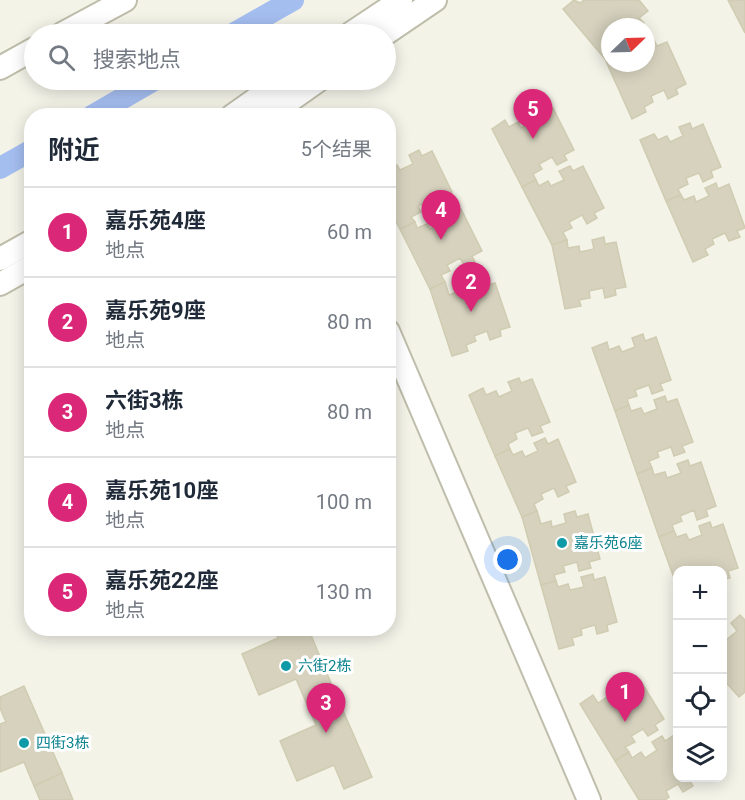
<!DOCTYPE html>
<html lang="zh">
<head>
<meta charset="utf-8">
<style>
  :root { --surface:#fff; --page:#f2f2f3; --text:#1f2937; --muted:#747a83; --line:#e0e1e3; --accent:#db2777 }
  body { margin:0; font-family:Roboto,"Noto Sans SC",sans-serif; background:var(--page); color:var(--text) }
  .controls { position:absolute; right:18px; bottom:18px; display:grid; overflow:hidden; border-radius:12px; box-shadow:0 3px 15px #0003 }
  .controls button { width:54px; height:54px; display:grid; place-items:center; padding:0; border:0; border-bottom:2px solid var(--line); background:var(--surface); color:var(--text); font:30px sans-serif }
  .compass { position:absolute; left:601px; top:18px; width:54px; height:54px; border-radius:50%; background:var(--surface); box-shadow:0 3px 15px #0003; rotate:67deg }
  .you { position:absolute; left:508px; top:560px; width:21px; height:21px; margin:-15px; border:4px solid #fff; border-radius:50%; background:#1a73e8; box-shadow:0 0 0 9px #1a73e833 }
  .badge { display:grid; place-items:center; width:39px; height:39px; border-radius:50%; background:var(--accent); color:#fff; font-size:20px; font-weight:700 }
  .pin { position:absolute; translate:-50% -50px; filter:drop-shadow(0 2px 3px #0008) }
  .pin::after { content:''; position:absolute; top:32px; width:21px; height:18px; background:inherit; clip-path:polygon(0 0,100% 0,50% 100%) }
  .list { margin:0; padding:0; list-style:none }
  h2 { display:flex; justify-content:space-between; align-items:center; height:78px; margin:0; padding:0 24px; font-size:26px }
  h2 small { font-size:20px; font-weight:400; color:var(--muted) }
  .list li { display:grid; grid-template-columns:39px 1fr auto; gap:18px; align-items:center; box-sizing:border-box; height:90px; padding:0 24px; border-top:2px solid var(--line) }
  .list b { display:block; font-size:22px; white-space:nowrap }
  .list p { margin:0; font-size:20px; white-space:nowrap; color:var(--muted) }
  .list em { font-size:20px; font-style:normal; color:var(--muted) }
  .icon { flex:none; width:33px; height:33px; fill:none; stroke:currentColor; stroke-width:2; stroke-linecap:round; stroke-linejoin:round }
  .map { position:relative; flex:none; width:745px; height:800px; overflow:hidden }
  .search { position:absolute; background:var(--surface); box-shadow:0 3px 15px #0003; left:24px; top:24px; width:372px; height:66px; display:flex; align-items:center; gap:15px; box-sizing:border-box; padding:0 21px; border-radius:33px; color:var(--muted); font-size:22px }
  .panel { position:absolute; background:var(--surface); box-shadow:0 3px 15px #0003; left:24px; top:108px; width:372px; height:528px; border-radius:24px }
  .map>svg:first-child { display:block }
</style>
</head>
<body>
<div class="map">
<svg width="745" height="800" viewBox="0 0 745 800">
  <rect width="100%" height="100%" fill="#f4f3e8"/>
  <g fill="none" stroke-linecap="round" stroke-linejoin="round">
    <g stroke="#a5bef0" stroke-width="22">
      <path d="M233,34l60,-34"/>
      <path d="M92,116l62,-36"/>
      <path d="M0,168l32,-18"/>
    </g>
  </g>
  <g fill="#d6d2be" stroke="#d0ccb1" stroke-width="1.5">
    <path d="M574,0l6,3 4,-3h55l9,11 -9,7 5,5 -5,4h-8l-3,-4 -4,4h-14v29l-5,3 -42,-50z"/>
    <path d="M728,0h17v33z"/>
    <path d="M654,40l3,6 10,-4 19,42 -10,5 2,5 -10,5 -4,-9 -13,6 2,6 -9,5 2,5 -14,7 -27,-60 5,-3v7h36v-19z"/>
    <path d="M540,108l3,5 10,-5 21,42 -10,5 3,5 -10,5 -5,-8 -13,7 3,5 -9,5 3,6 -14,7 -30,-58 13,-9 4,7 9,-5 3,6 13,-7 -4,-8z"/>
    <path d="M690,123l2,6 11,-5 18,43 -10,4 2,6 -10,5 -4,-9 -13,5 2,6 -10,5 3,6 -15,6 -26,-61 14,-6 4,6 9,-4 3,6 13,-6 -4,-9z"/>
    <path d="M419,150l3,6 10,-5 20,41 -9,5 3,6 -11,5 -4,-8 -13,6 3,6 -10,5 4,5 -15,7 -12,-22v-38l9,-4 3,5 13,-6 -4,-9z"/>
    <path d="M570,166l3,5 10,-5 21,42 -10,5 3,5 -10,6 -5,-9 -13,7 3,6 -9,4 4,8 -15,5 -30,-58 14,-7 3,6 9,-5 3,5 13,-6 -5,-9z"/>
    <path d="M716,183l2,6 11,-5 16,44 -8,3 3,6 -11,4 -4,-8 -13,6 2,5 -9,5 3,6 -15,7 -27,-61 15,-6 3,5 10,-4 2,6 13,-6 -4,-8z"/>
    <path d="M449,209l2,5 10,-5 21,42 -10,5 3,6 -10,5 -5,-9 -13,7 3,6 -9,4 4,7 -15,7 -30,-60 15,-7 2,6 10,-4 3,5 12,-6 -4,-9z"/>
    <path d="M604,237l1,7 11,-2 10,45 -11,2 1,6 -11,3 -2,-10 -14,3 1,7 -11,2 2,6 -16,3 -13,-64 15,-5 1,8 11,-2 1,6 14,-3 -2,-9z"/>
    <path d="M483,280l2,6 10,-3 15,44 -10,3 1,6 -11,4 -3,-9 -13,5 2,5 -10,4 2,6 -16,5 -22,-67 15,-7 4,13 10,-4 2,7 13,-5 -3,-9z"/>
    <path d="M643,334l2,7 11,-4 15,43 -11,4 3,6 -11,4 -3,-9 -14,5 2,6 -10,3 2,6 -14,6 -23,-63 15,-6 2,8 10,-4 3,6 13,-5 -3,-9z"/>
    <path d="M519,378l2,5 11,-4 18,43 -10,4 3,6 -11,4 -4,-8 -13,5 2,6 -9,5 2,5 -15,7 -26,-61 14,-7 3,7 10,-4 3,6 13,-6 -4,-9z"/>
    <path d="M665,396l2,6 10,-3 16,43 -11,4 3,6 -11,4 -3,-9 -14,5 2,5 -10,4 3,7 -15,6 -22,-63 14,-6 2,6 10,-3 3,6 13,-5 -3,-9z"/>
    <path d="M545,438l3,6 10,-5 18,43 -10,4 3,6 -11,5 -4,-9 -13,6 2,5 -9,5 3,7 -15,6 -27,-61 15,-7 3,6 9,-4 3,6 13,-6 -4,-8z"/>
    <path d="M688,460l2,6 11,-4 15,44 -10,4 2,6 -11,4 -3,-10 -14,6 2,5 -10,4 2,6 -15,6 -22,-63 15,-6 2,7 11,-3 2,6 14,-5 -4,-9z"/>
    <path d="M537,511l4,13 10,-3 1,6 14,-4 -2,-9 11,-3 2,6 11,-3 12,45 -11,3 2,6 -12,3 -2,-9 -14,4 2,6 -11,3 2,6 -15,4 -19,-68z"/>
    <path d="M710,522l2,6 11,-4 15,44 -10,3 2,7 -8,2v-10h-44v19l-19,-52 15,-6 3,6 9,-3 3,6 13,-5 -3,-9z"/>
    <path d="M593,574l1,6 11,-3 12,45 -10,3 1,6 -11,3 -2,-9 -14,4 1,6 -10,3 2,7 -15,4 -18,-64 15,-4 2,6 10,-3 2,6 14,-3 -3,-10z"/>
    <path d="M740,615l5,5v72l-6,5 -17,-19v-42l4,4 11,-9 -6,-8z"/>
    <path d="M274,628h34l26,62 -28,12 -10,-23 -37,16 -17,-41 36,-16z"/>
    <path d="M627,680l3,5 10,-5 24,39 -9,6 3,5 -10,6 -5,-7 -12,7 4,6 -10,5 4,5 -14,9 -35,-57 13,-9 5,8 9,-6 3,5 12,-7 -5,-9z"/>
    <path d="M24,686l38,87 -28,13 -10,-24 -24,10v-48l6,-2 -6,-14v-11z"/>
    <path d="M334,690l38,87 -28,12 -10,-24 -37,16 -17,-40 36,-16 -10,-23z"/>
    <path d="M674,735l4,5v38h16l-4,3 3,5 -10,6 -5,-8 -12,7 3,6 -4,3h-26l-24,-39 14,-9 3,6 9,-6 4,6 12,-8 -5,-8 10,-6 3,5z"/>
    <path d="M62,773l11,27h-33l-6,-14z"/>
  </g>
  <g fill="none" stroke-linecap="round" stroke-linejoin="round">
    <g stroke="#bfbeab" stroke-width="26">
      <g id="minor">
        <path d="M62,34l63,-34"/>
        <path d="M350,34l51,-34"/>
        <path d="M385,34l50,-34"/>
        <path d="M0,68l34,-19"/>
        <path d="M232,116l51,-36"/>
        <path d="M268,116l51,-36"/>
        <path d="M0,259l32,-18"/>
        <path d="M0,284l32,-18"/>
        <path d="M388,331l201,469"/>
      </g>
    </g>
    <use href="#minor" stroke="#fff" stroke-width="22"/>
  </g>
  <g fill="#0f9aa8" stroke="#fff" stroke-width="2">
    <circle cx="562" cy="543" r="6"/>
    <circle cx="286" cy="666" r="6"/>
    <circle cx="24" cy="743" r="6"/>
  </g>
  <g text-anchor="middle" stroke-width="6" stroke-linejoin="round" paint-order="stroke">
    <g font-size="15" fill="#0d838f" stroke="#fff" text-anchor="start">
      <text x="574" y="548">嘉乐苑6座</text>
      <text x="298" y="671">六街2栋</text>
      <text x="36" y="748">四街3栋</text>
    </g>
  </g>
</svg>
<div class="controls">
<button>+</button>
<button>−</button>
<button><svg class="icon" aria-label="locate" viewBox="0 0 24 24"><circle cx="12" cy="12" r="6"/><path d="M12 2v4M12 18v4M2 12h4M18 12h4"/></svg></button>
<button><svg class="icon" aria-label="layers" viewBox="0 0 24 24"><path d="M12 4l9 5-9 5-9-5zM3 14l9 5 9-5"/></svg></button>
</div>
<svg class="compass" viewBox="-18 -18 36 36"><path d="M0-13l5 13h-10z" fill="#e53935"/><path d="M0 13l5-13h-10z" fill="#747a83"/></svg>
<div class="you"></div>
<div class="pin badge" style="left:625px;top:722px">1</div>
<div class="pin badge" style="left:471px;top:312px">2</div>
<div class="pin badge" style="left:326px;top:733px">3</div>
<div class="pin badge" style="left:441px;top:240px">4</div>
<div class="pin badge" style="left:533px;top:139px">5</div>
<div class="search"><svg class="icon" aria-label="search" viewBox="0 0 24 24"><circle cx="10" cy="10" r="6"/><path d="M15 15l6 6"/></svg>搜索地点</div>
<section class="panel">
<h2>附近<small>5个结果</small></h2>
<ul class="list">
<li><span class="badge">1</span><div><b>嘉乐苑4座</b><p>地点</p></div><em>60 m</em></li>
<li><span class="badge">2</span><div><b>嘉乐苑9座</b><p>地点</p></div><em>80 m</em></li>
<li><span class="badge">3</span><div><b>六街3栋</b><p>地点</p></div><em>80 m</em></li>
<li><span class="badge">4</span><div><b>嘉乐苑10座</b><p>地点</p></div><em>100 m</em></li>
<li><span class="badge">5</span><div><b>嘉乐苑22座</b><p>地点</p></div><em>130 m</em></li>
</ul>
</section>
</div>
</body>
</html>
